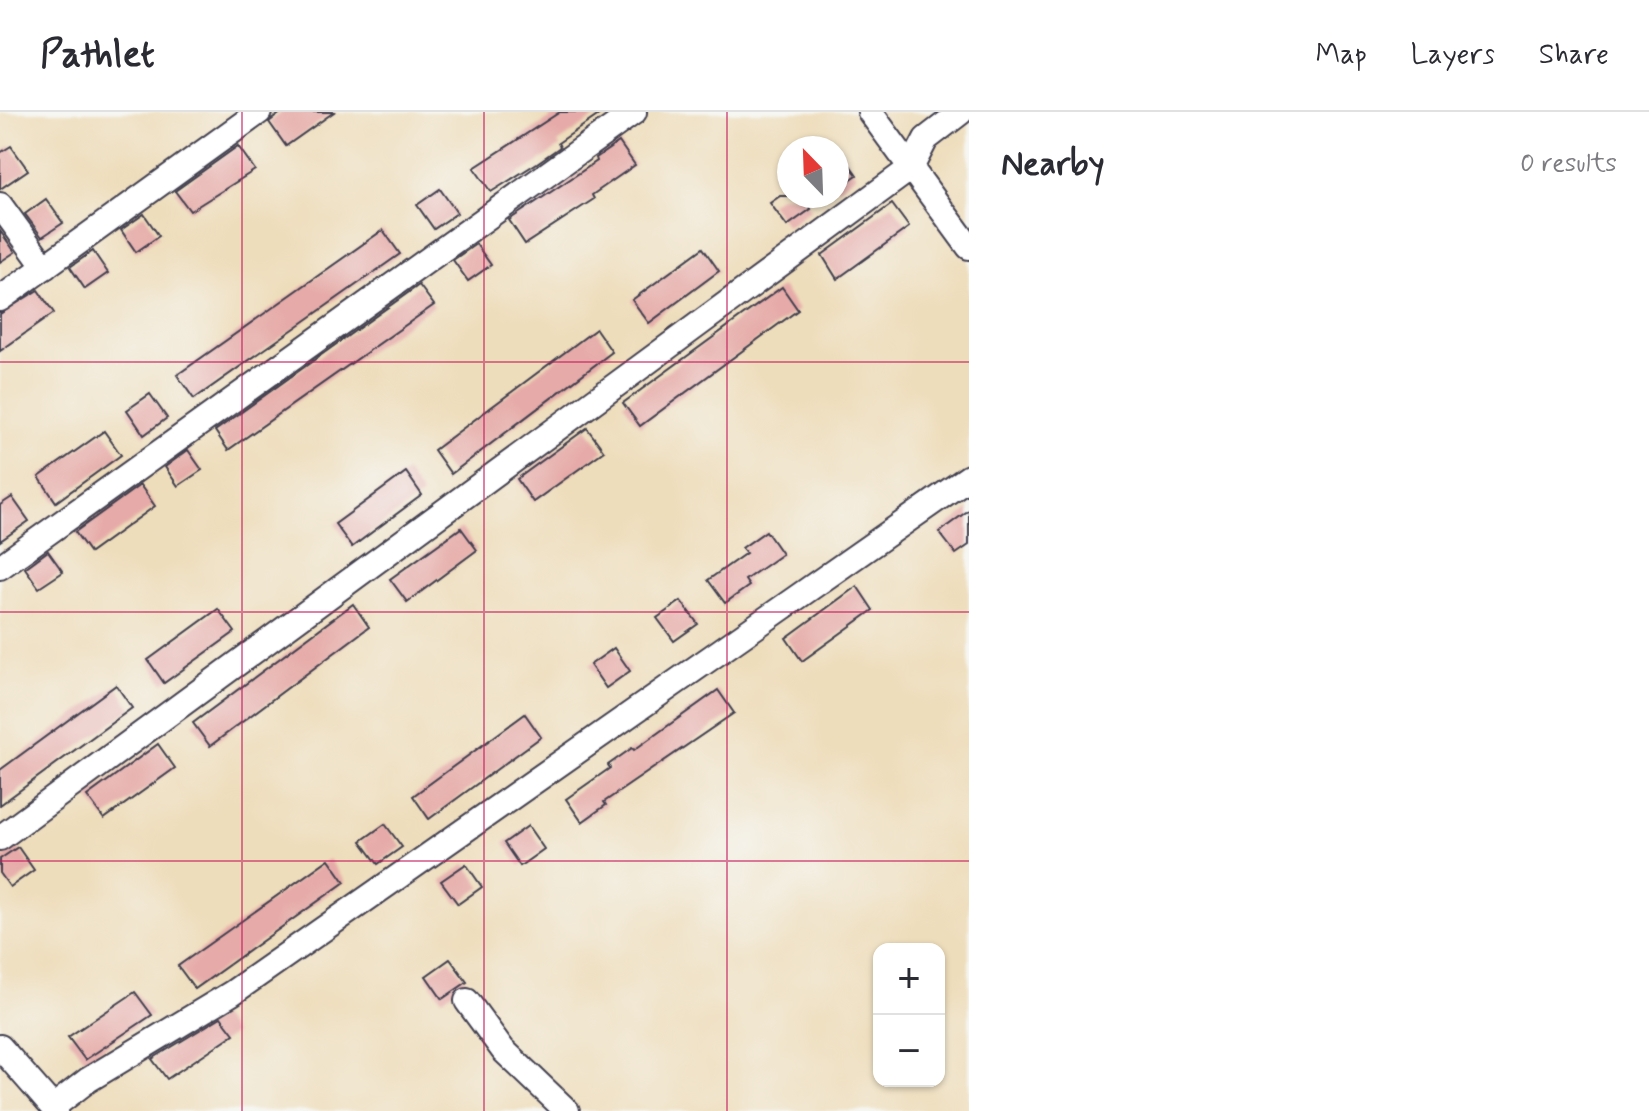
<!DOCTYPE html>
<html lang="en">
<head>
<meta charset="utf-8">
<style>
  :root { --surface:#fff; --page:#f2f2f3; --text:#2b2b33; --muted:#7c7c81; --line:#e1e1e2 }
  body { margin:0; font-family:Mynerve,sans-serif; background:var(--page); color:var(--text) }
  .controls { position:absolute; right:24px; bottom:24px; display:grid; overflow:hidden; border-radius:16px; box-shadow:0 2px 6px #0004 }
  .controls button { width:72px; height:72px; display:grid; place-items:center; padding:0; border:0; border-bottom:2px solid var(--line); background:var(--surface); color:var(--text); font:40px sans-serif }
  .compass { position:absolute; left:777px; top:24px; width:72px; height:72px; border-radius:50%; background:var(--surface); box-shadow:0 2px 6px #0004; rotate:337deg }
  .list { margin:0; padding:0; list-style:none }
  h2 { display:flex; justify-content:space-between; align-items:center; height:104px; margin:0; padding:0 32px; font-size:34px }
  h2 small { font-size:26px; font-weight:400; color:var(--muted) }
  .map { position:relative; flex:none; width:969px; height:999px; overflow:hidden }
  header { display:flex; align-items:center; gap:48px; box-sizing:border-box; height:112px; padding:0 40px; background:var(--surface); border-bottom:2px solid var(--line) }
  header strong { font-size:38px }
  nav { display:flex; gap:44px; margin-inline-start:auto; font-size:28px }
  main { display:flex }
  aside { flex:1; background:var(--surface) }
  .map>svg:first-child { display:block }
</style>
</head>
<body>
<header>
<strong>Pathlet</strong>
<nav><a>Map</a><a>Layers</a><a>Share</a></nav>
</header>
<main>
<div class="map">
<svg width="969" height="999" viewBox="0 0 969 999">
  <rect width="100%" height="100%" fill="#f6f6f2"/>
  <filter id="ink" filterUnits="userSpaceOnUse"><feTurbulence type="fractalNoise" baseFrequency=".0125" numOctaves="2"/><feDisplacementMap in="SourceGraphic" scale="16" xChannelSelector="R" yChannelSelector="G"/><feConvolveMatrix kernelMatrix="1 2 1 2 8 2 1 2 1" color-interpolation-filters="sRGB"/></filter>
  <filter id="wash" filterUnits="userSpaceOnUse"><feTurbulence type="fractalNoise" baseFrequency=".006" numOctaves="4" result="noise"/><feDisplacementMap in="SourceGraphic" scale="32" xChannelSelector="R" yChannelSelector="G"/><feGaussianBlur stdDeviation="1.8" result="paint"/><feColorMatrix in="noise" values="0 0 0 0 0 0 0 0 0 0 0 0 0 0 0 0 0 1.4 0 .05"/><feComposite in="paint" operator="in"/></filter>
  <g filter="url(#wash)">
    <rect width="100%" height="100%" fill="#edb"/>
    <g id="blocks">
      <g fill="#e6aba8">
        <path d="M282,0h52l-48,34 -17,-24z"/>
        <path d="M560,0h43l-45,31 2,4 -23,16 -46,29 -17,-24z"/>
        <path d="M619,30l16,23 -43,30 2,4 -69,45 -16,-24 88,-59 -1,-3z"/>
        <path d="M11,34l17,24 -28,19v-36z"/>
        <path d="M238,34l17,24 -65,41 -15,-20z"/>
        <path d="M837,35l20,28 -20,14z"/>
        <path d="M440,77l17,24 -23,16 -17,-24z"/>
        <path d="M780,84h22l9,13 -24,17 -17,-23z"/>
        <path d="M46,87l17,24 -21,14 -17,-23z"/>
        <path d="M892,92l17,23 -72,52 -15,-24z"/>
        <path d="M144,102l15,22 -23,16 -15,-22z"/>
        <path d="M383,118l17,24 -206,145 -17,-24z"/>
        <path d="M0,119l15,21 -15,10z"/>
        <path d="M476,132l15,21 -23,16 -15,-21z"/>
        <path d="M703,136l16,23 -70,52 -17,-23z"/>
        <path d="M93,139l15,22 -23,16 -15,-22z"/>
        <path d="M419,173l15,20 -206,145 -13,-19z"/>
        <path d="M782,175l16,23 -158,116 -17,-23z"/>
        <path d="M38,178l16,23 -54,38v-37z"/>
        <path d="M596,217l16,23 -161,122 -17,-24z"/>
        <path d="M150,282l17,24 -23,17 -17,-25z"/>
        <path d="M587,316l17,23 -71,51 -16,-23z"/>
        <path d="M104,319l17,24 -65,47 -17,-25z"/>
        <path d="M188,338l14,20 -24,16 -13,-19z"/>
        <path d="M406,360l16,23 -70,52 -17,-23z"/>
        <path d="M140,373l15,21 -65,47 -15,-21z"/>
        <path d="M12,385l17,24 -29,20v-36z"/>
        <path d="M969,398v35l-13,9 -17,-22z"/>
        <path d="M461,416l16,22 -70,52 -17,-23z"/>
        <path d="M766,419l16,23 -37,26 4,6 -24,17 -17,-23 38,-27 -4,-5z"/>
        <path d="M48,439l15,21 -24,16 -14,-20z"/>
        <path d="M857,474l16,24 -71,51 -16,-23z"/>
        <path d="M681,489l17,23 -24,17 -17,-23z"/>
        <path d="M353,492l16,23 -159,119 -17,-23z"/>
        <path d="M218,497l17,23 -71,51 -16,-23z"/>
        <path d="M614,536l16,23 -24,17 -16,-23z"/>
        <path d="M116,573l16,23 -132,97v-35z"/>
        <path d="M718,578l16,23 -130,89 2,3 -24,17 -16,-23 44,-31 -2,-3 24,-17 2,2z"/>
        <path d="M525,602l16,23 -112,82 -16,-23z"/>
        <path d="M158,632l17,24 -71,51 -17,-23z"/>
        <path d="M385,712l17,23 -24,17 -17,-23z"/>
        <path d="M528,714l16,23 -24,17 -16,-23z"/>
        <path d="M18,735l16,23 -24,17 -10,-14v-14z"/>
        <path d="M329,747l16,23 -150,107 -17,-23z"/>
        <path d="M466,752l16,23 -24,17 -17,-23z"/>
        <path d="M450,847l17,23 -25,17 -16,-23z"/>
        <path d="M135,880l17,23 -67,45 -17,-23z"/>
        <path d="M221,905l13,17 -67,45 -15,-20z"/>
      </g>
    </g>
  </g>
  <g filter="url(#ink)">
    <use href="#blocks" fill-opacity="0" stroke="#413e4e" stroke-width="2"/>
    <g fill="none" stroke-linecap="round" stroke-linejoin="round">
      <g stroke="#413e4e" stroke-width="28">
        <g id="minor">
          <path d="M870,0l99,135"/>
          <path d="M0,93l45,62"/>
          <path d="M0,187l259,-187"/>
          <path d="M0,455l634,-455"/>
          <path d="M0,726l911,-670 15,-29 35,-27"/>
          <path d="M467,889l36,49 64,61"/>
          <path d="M0,935l56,64"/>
          <path d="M53,995l35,-27 144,-87 737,-516"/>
        </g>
      </g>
      <use href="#minor" stroke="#fff" stroke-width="24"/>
    </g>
  </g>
  <path fill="none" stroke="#c2185b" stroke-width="2" stroke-opacity="0.55" d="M242,0v999M484,0v999M727,0v999M0,250h969M0,500h969M0,749h969"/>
</svg>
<div class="controls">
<button>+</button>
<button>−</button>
</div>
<svg class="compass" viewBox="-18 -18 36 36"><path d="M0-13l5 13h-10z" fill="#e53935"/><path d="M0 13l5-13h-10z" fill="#7c7c81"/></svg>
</div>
<aside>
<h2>Nearby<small>0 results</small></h2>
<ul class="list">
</ul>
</aside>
</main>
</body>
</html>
